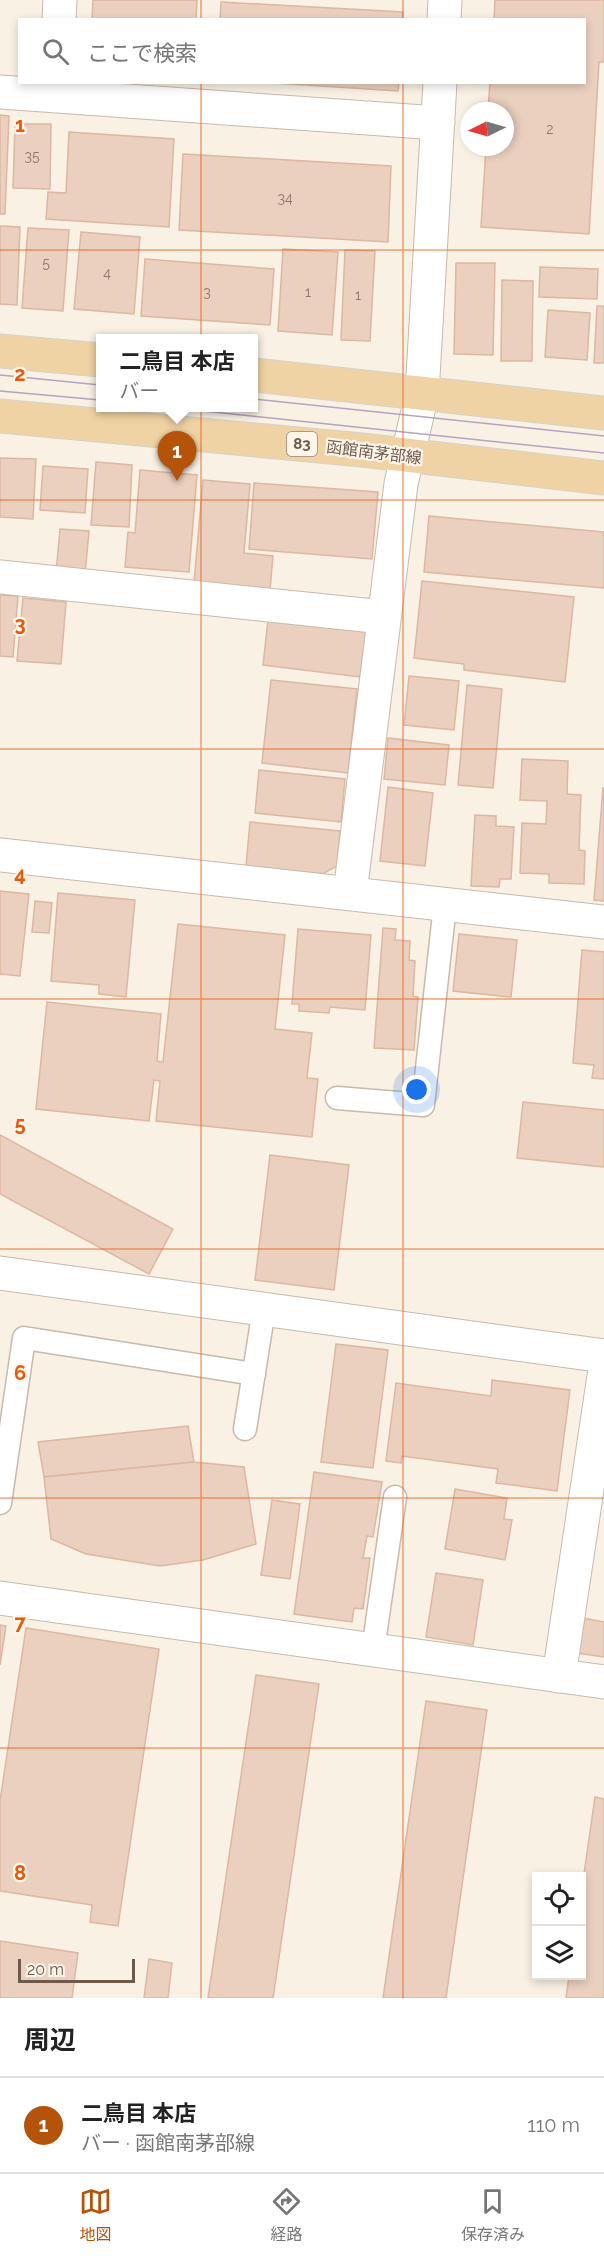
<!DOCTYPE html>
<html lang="ja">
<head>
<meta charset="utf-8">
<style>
  :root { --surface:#fff; --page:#f6f6f6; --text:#222; --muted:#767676; --line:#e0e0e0; --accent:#b45309 }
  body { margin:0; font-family:Raleway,"Noto Sans JP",sans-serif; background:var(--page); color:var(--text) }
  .controls { position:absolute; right:18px; bottom:18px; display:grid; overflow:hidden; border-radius:0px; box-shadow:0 3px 9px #0003 }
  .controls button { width:54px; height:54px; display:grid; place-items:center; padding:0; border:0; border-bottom:2px solid var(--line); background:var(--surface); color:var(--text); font:30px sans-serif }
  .compass { position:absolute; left:460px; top:102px; width:54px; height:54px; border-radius:50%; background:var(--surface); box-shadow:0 3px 9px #0003; rotate:265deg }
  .scale { position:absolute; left:18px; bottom:15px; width:117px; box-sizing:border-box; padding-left:6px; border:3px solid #6e594d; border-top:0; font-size:16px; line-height:21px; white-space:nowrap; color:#6e594d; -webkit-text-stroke:4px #fcf5e9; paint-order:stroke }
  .you { position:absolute; left:417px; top:1090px; width:21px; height:21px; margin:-15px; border:4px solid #fff; border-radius:50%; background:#1a73e8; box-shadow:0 0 0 9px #1a73e833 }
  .badge { display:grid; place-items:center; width:39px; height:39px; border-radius:50%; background:var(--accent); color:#fff; font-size:20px; font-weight:700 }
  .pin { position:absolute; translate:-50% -50px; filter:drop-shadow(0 2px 3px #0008) }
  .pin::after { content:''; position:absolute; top:32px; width:21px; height:18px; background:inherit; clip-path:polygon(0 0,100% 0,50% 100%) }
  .popup { position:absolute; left:96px; top:334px; width:162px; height:78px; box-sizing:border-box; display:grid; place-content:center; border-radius:0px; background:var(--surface); filter:drop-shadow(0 2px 4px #0005); font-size:20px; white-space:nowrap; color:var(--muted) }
  .popup b { font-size:22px; color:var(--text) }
  .popup::after { content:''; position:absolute; left:50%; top:100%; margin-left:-12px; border:12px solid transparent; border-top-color:var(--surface) }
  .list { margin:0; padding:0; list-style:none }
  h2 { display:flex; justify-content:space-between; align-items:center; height:78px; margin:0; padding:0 24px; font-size:26px }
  h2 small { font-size:20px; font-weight:400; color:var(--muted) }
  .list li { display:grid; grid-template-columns:39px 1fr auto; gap:18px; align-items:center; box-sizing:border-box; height:96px; padding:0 24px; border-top:2px solid var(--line) }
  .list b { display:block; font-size:22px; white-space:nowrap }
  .list p { margin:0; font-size:20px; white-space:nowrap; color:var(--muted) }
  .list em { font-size:20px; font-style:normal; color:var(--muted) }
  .icon { flex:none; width:33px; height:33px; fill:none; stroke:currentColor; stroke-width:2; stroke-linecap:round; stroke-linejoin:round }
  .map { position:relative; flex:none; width:604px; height:1998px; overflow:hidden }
  .search { position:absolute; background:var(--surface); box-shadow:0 3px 9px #0003; left:18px; right:18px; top:18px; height:66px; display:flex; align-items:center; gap:15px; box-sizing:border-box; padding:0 21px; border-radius:0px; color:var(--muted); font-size:22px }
  .sheet { height:174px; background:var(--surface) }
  nav { display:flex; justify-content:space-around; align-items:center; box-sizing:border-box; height:84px; border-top:2px solid var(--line); background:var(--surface); font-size:16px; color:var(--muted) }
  nav a { display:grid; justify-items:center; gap:3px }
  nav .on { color:var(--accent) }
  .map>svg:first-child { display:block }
</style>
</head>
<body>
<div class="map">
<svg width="604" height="1998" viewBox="0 0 604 1998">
  <rect width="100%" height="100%" fill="#f9f1e4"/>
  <g fill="#ebd0bf" stroke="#dcb7a1" stroke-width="1.5">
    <path d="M93,0h104l-1,20h-104z"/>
    <path d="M495,0h109v62h-5l-10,172 -108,-7 5,-80h19v-36h-17l2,-29h94v-62h-90z"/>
    <path d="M221,2l182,10 -1,8h-182z"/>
    <path d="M259,82h140l-1,9z"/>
    <path d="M0,115l9,1 -4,98h-5z"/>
    <path d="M15,124h36l-1,65 -37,-1z"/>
    <path d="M69,132l105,7 -5,88 -123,-8 2,-27 18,1z"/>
    <path d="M183,154l208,12 -3,76 -209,-12z"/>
    <path d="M0,226l20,1 -3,78 -17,-1z"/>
    <path d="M28,228l41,2 -6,81 -41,-3z"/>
    <path d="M81,232l59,5 -6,77 -60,-5z"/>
    <path d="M283,249l55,3 -6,83 -54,-4z"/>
    <path d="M345,250l30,1 -5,90 -29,-1z"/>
    <path d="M145,259l129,10 -4,56 -129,-9z"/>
    <path d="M456,263h39l-2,92 -39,-1z"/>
    <path d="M540,267l58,2 -1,30 -58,-2z"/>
    <path d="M502,280l31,1 -1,80h-31z"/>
    <path d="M597,306h7v57h-10z"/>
    <path d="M548,310l42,3 -3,47 -42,-3z"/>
    <path d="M0,458l36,1 -3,60 -33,-2z"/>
    <path d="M96,462l36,3 -3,62 -38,-2z"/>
    <path d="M43,466l45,3 -3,44 -45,-3z"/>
    <path d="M140,470l57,5 -8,97 -64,-5 3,-35 7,1z"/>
    <path d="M203,480l47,4 -6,69 29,3 -3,34 -76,-7z"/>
    <path d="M254,483l124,9 -6,67 -123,-10z"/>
    <path d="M429,516l175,16v56l-180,-16z"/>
    <path d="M60,529l29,2 -4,44 -29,-2z"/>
    <path d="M422,581l152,16 -9,85 -101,-12v-6l-50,-6z"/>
    <path d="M0,595l18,1 -5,61 -13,-1z"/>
    <path d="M23,598l43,4 -5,62 -44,-3z"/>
    <path d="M268,620l98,11 -6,46 -97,-12z"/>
    <path d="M409,676l50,5 -5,49 -50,-5z"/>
    <path d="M271,680l86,9 -9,84 -86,-10z"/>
    <path d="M467,685l35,4 -9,99 -35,-3z"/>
    <path d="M388,738l61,7 -4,40 -61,-6z"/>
    <path d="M522,759l46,2 -1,33 14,1 -2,55 6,1 -1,33 -35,-1v-9l-29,-1 2,-50 24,1 1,-23 -27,-1z"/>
    <path d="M259,770l86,9 -4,43 -86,-9z"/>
    <path d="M388,787l45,6 -8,73 -45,-5z"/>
    <path d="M603,788h1v113l-10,-1z"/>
    <path d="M475,815l21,1v10l18,1 -3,52h-11l-1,8 -28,-1z"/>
    <path d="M250,822l90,9 -3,35 -15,8 -76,-8z"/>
    <path d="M0,891l29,3 -9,82 -20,-2z"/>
    <path d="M58,893l77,7 -9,97 -27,-3v-9l-48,-4z"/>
    <path d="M35,901l17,2 -3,30 -17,-1z"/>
    <path d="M178,924l107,11 -10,94 37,4 -5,45 11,1 -6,58 -156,-16 4,-40 -6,-1 -5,41 -113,-12 11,-107 114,12 -4,47 6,1z"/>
    <path d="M383,928l13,1 -1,11 15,1 -1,19 6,1 -2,35 5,1 -4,53 -40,-2z"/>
    <path d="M298,929l73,6 -6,75 -35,-3 -1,6 -30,-2v-7h-7z"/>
    <path d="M459,934l58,6 -6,57 -58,-6z"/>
    <path d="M582,950l22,2v127l-12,-1 2,-13 -21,-2z"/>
    <path d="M523,1102l81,8v57l-87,-9z"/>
    <path d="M0,1135l173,94 -24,45 -149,-80z"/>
    <path d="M270,1155l79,10 -15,125 -79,-10z"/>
    <path d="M336,1344l52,6 -15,118 -52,-6z"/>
    <path d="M492,1380l78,10 -13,101 -61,-8 2,-14 -96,-13 -1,7 -15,-2 10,-78 95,13z"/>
    <path d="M188,1426l6,36 -150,15 -6,-35z"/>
    <path d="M194,1462l50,5 12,77 -53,16 -43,6 -74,-12 -35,-15 -7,-62z"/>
    <path d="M314,1472l68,10 -9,55 -6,-1 -4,22h7l-7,51 -9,-1 -2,14 -58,-8z"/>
    <path d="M455,1489l52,9 -3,21 8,1 -7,40 -60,-11z"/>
    <path d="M272,1500l28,4 -10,75 -29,-4z"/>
    <path d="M436,1573l47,7 -10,65 -47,-8z"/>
    <path d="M583,1618l21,4v35l-26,-4z"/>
    <path d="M0,1625l6,1 -6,39z"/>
    <path d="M26,1628l133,21 -41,277 -28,-4 2,-17 -92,-14v-90z"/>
    <path d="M256,1675l63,9 -46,314h-65z"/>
    <path d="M426,1701l61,9 -41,288h-63z"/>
    <path d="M595,1797l9,2v199h-38l3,-22h13v-88z"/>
    <path d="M0,1941l78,12 -6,45h-72z"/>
    <path d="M149,1959l23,4 -4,35h-24z"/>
  </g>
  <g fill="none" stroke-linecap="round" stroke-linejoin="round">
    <g stroke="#c8b9ac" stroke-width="25">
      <g id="lane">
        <path d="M337,1098l86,7 22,-200"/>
        <path d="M245,1429l19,-120"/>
        <path d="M0,1503l24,-165 230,36"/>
        <path d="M373,1650l22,-153"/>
      </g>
    </g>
    <g stroke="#c8b9ac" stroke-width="35">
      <g id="street">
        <path d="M59,20l1,-20"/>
        <path d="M444,20l1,-20"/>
        <path d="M0,92l438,31"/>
        <path d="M0,577l383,40"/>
        <path d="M0,855l604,67"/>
        <path d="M350,893l51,-409 21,-90 18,-312"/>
        <path d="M0,1273l604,83"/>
        <path d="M0,1598l604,84"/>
        <path d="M559,1676l45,-300"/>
      </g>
    </g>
    <g stroke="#d6d1cd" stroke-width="35">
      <g id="primary">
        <path d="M0,351l100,9"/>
        <path d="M254,375l350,38"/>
        <path d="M0,416l362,34 242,28"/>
      </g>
    </g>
    <use href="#lane" stroke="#fff" stroke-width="22"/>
    <use href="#street" stroke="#fff" stroke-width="33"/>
    <use href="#primary" stroke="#f0d3a4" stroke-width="33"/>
    <g stroke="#b3a4c1" stroke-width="1.5">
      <path d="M0,375l100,10"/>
      <path d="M0,391l100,9"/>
      <path d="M254,399l350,37"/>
      <path d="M175,408l429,45"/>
    </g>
  </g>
  <path fill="none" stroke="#e8590c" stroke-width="1.5" stroke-opacity="0.55" d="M201,0v20M403,0v20M201,82v1916M403,82v1916M0,250h604M0,500h604M0,749h604M0,999h604M0,1249h604M0,1498h604M0,1748h604"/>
  <g text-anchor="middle" stroke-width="4.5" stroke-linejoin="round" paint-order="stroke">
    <g font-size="14" fill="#8d776a">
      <text x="550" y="134">2</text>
      <text x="32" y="161">35</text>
      <text x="285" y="203">34</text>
      <text x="46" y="268">5</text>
      <text x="107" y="278">4</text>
      <text x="207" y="297">3</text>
      <text x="308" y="297">1</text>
      <text x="358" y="300">1</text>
    </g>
    <rect fill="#fcf5e9" stroke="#99887c" stroke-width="1.5" x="287" y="432" width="30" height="24" rx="4.5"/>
    <g font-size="15" font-weight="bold" fill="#6e594d">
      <text x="302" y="449">83</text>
    </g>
    <g font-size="16" fill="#6e594d" stroke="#fcf5e9">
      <text transform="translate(374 452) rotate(7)" y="6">函館南茅部線</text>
    </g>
  </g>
  <g font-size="20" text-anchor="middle" font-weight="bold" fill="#e8590c" stroke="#fcf5e9" stroke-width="4.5" stroke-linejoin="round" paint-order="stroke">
    <text x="20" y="132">1</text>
    <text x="20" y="381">2</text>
    <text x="20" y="631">3</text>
    <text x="20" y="881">4</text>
    <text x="20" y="1131">5</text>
    <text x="20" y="1380">6</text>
    <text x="20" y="1630">7</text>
    <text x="20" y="1880">8</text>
  </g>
</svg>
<div class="controls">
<button><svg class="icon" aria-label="locate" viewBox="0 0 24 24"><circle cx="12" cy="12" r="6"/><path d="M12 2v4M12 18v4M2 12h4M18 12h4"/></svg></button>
<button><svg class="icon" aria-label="layers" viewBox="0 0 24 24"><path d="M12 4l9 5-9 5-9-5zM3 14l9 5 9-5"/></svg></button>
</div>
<svg class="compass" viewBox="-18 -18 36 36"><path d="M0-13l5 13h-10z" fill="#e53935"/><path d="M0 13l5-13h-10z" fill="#767676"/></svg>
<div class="scale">20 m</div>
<div class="you"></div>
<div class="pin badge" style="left:177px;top:481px">1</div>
<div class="popup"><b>二鳥目 本店</b>バー</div>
<div class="search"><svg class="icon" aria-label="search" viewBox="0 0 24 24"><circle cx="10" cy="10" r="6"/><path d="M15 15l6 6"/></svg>ここで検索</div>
</div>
<section class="sheet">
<h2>周辺<small></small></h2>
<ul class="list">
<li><span class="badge">1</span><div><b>二鳥目 本店</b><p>バー · 函館南茅部線</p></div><em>110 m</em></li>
</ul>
</section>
<nav>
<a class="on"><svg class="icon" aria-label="map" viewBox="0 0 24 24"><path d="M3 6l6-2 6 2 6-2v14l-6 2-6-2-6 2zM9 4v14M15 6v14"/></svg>地図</a>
<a><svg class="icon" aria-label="directions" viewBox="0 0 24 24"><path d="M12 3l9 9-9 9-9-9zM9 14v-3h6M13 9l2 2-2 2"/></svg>経路</a>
<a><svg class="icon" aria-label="saved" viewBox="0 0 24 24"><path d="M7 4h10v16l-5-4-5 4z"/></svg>保存済み</a>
</nav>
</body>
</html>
